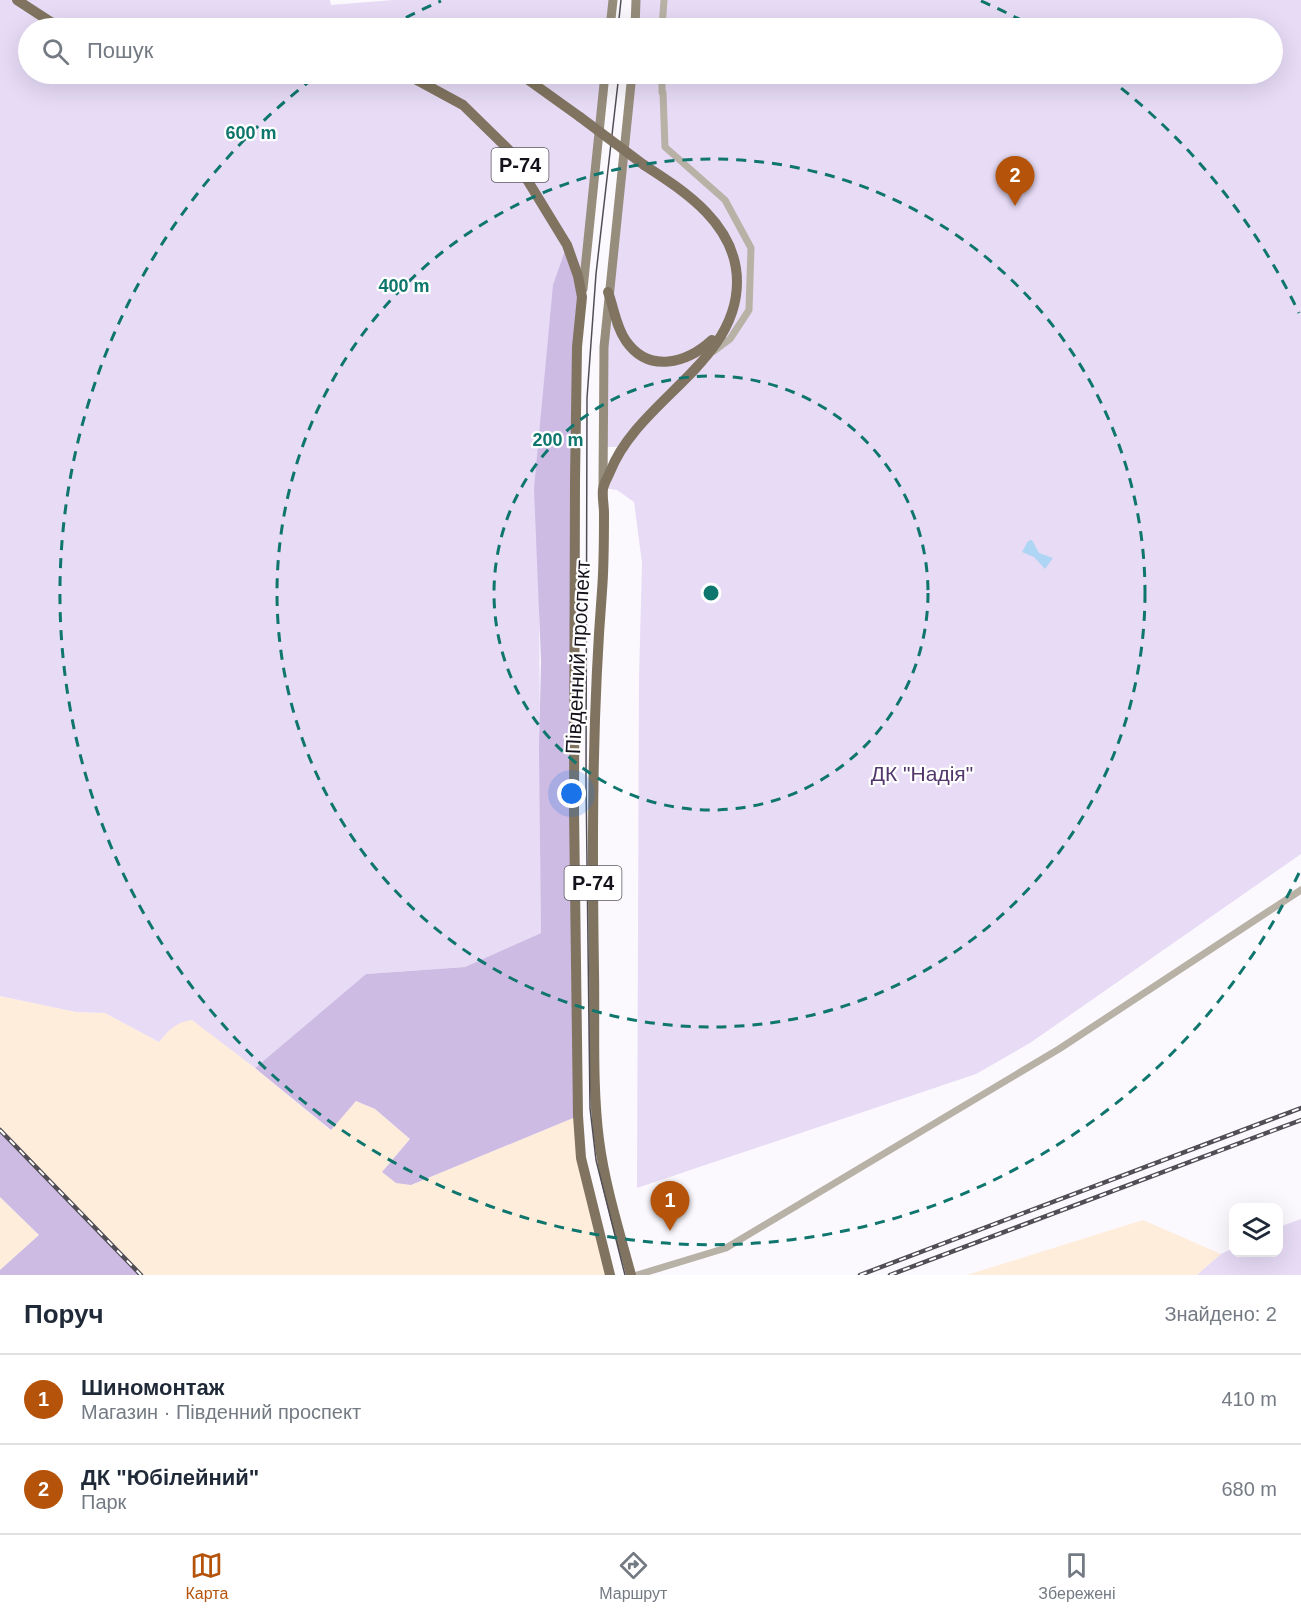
<!DOCTYPE html>
<html lang="uk">
<head>
<meta charset="utf-8">
<style>
  :root { --surface:#fff; --page:#f6f6f7; --text:#1f2937; --muted:#747a83; --line:#e0e1e3; --accent:#b45309 }
  body { margin:0; font-family:Arial,sans-serif; background:var(--page); color:var(--text) }
  .controls { position:absolute; right:18px; bottom:18px; display:grid; overflow:hidden; border-radius:12px; box-shadow:0 6px 24px #0002 }
  .controls button { width:54px; height:54px; display:grid; place-items:center; padding:0; border:0; border-bottom:2px solid var(--line); background:var(--surface); color:var(--text); font:30px sans-serif }
  .you { position:absolute; left:572px; top:794px; width:21px; height:21px; margin:-15px; border:4px solid #fff; border-radius:50%; background:#1a73e8; box-shadow:0 0 0 9px #1a73e833 }
  .badge { display:grid; place-items:center; width:39px; height:39px; border-radius:50%; background:var(--accent); color:#fff; font-size:20px; font-weight:700 }
  .pin { position:absolute; translate:-50% -50px; filter:drop-shadow(0 2px 3px #0008) }
  .pin::after { content:''; position:absolute; top:32px; width:21px; height:18px; background:inherit; clip-path:polygon(0 0,100% 0,50% 100%) }
  .list { margin:0; padding:0; list-style:none }
  h2 { display:flex; justify-content:space-between; align-items:center; height:78px; margin:0; padding:0 24px; font-size:26px }
  h2 small { font-size:20px; font-weight:400; color:var(--muted) }
  .list li { display:grid; grid-template-columns:39px 1fr auto; gap:18px; align-items:center; box-sizing:border-box; height:90px; padding:0 24px; border-top:2px solid var(--line) }
  .list b { display:block; font-size:22px; white-space:nowrap }
  .list p { margin:0; font-size:20px; white-space:nowrap; color:var(--muted) }
  .list em { font-size:20px; font-style:normal; color:var(--muted) }
  .icon { flex:none; width:33px; height:33px; fill:none; stroke:currentColor; stroke-width:2; stroke-linecap:round; stroke-linejoin:round }
  .map { position:relative; flex:none; width:1301px; height:1275px; overflow:hidden }
  .search { position:absolute; background:var(--surface); box-shadow:0 6px 24px #0002; left:18px; right:18px; top:18px; height:66px; display:flex; align-items:center; gap:15px; box-sizing:border-box; padding:0 21px; border-radius:33px; color:var(--muted); font-size:22px }
  .sheet { height:258px; background:var(--surface) }
  nav { display:flex; justify-content:space-around; align-items:center; box-sizing:border-box; height:84px; border-top:2px solid var(--line); background:var(--surface); font-size:16px; color:var(--muted) }
  nav a { display:grid; justify-items:center; gap:3px }
  nav .on { color:var(--accent) }
  .map>svg:first-child { display:block }
</style>
</head>
<body>
<div class="map">
<svg width="1301" height="1275" viewBox="0 0 1301 1275">
  <rect width="100%" height="100%" fill="#fbf9fe"/>
  <g fill="#ffeddc">
    <path d="M0,996l76,16 29,1 54,29 11,-14 11,-7 11,-1 12,6 126,104 26,-29 19,8 35,30 -28,33 29,13 167,-69 32,159h-469l-141,-145z"/>
    <path d="M0,1197l39,38 -39,35z"/>
    <path d="M1143,1220l78,34 -24,21h-230z"/>
  </g>
  <g fill="#e7dbf6">
    <path d="M0,0h330l1,5 62,-5h220l-3,28h-582v46h378l17,7 1,-7h181l-23,223 -43,279 2,357 -76,34 -99,7 -111,94 -63,-48c-16,2 -23,10 -33,22l-54,-29 -29,-1 -76,-16z"/>
    <path d="M636,0h665v854l-271,189 -54,31 -339,114 2,-510 3,-115 -8,-61 -17,-12 -14,-2 17,-41h-17l1,-100 28,-273h640v-46h-637z"/>
    <path d="M1301,1219v56h-104l24,-21 12,-6 1,4h44l1,-25z"/>
  </g>
  <g fill="#cdbbe3">
    <path d="M567,245l11,31v840l-167,69 -15,-2 -14,-11 28,-33 -35,-30 -19,-8 -25,29 -76,-62 111,-94 99,-7 76,-34 -2,-186 2,-86 -7,-173 19,-203z"/>
    <path d="M0,1130l141,145h-141v-5l39,-35 -39,-38z"/>
  </g>
  <path fill="#aed6f4" d="M1032,540l7,13 14,5 -8,11 -11,-12 -12,-5 6,-11z"/>
  <g fill="none" stroke-linecap="round" stroke-linejoin="round">
    <g stroke="#b8b1a6" stroke-width="7">
      <path d="M662,28l2,-28"/>
      <path d="M662,74v18"/>
      <path d="M663,93l2,54 60,53 26,48 -2,62 -19,29 -16,12"/>
      <path d="M637,1275l89,-27 333,-199 242,-159"/>
    </g>
    <g stroke="#978d7d" stroke-width="9">
      <path d="M610,28l3,-28"/>
      <path d="M635,28l1,-28"/>
      <path d="M583,289l22,-215"/>
      <path d="M603,485l1,-138 28,-273"/>
    </g>
    <g stroke="#807460" stroke-width="10">
      <path d="M17,0l43,28"/>
      <path d="M406,74l57,31 46,45 58,95 11,31 4,21 -5,50 -2,133 -1,330 4,306 3,42 29,117"/>
      <path d="M520,74l60,43"/>
      <path d="M608,292c6,16 8,35 18,49 23,33 61,22 86,-1"/>
      <path d="M631,1275c-12,-45 -26,-89 -32,-135 -7,-55 -4,-113 -5,-169 -2,-127 -2,-253 8,-380 2,-25 2,-52 2,-78 0,-8 -2,-16 -1,-24 1,-6 5,-12 7,-17 28,-72 127,-109 127,-190 0,-57 -51,-90 -93,-117"/>
    </g>
    <g stroke="#524e56" stroke-width="1.5">
      <path d="M618,28l3,-28"/>
      <path d="M619,74l-23,200 -9,124 -1,382 4,328 6,52 29,115"/>
    </g>
    <g stroke="#524e56" stroke-width="4.5">
      <g id="rail">
        <path d="M0,1130l141,145"/>
        <path d="M860,1275l441,-167"/>
        <path d="M890,1275l411,-155"/>
      </g>
    </g>
    <use href="#rail" stroke="#fff" stroke-width="2" stroke-dasharray="7" stroke-linecap="butt"/>
    <path stroke="#807460" stroke-width="10" d="M580,117l64,48"/>
  </g>
  <g fill="none" stroke="#0f766e" stroke-width="3" stroke-dasharray="10 8">
    <circle cx="711" cy="593" r="217"/>
    <circle cx="711" cy="593" r="434"/>
    <path d="M1299 873A651 651 0 1 1 315 77M390 26A651 651 0 0 1 441 1M981 1A651 651 0 0 1 1032 26M1107 77A651 651 0 0 1 1299 313"/>
  </g>
  <g text-anchor="middle" stroke-width="4.5" stroke-linejoin="round" paint-order="stroke">
    <g fill="#fff" stroke="#5c595f" stroke-width="1.5">
      <rect x="491.5" y="148" width="57" height="34" rx="4.5"/>
      <rect x="564.5" y="866" width="57" height="34" rx="4.5"/>
    </g>
    <g font-size="20" font-weight="bold" fill="#16121b">
      <text x="520" y="172">Р-74</text>
      <text x="593" y="890">Р-74</text>
    </g>
    <g font-size="21" fill="#16121b" stroke="#fff">
      <text transform="translate(578 657) rotate(-87)" y="7">Південний проспект</text>
    </g>
    <g font-size="21" fill="#51376b" stroke="#fff">
      <text x="922" y="781">ДК "Надія"</text>
    </g>
  </g>
  <circle cx="711" cy="593" r="9" fill="#0f766e" stroke="#fff" stroke-width="3"/>
  <g font-size="18" text-anchor="middle" font-weight="bold" fill="#0f766e" stroke="#fff" stroke-width="4.5" stroke-linejoin="round" paint-order="stroke">
    <text x="251" y="139">600 m</text>
    <text x="404" y="292">400 m</text>
    <text x="558" y="446">200 m</text>
  </g>
</svg>
<div class="controls">
<button><svg class="icon" aria-label="layers" viewBox="0 0 24 24"><path d="M12 4l9 5-9 5-9-5zM3 14l9 5 9-5"/></svg></button>
</div>
<div class="you"></div>
<div class="pin badge" style="left:670px;top:1231px">1</div>
<div class="pin badge" style="left:1015px;top:206px">2</div>
<div class="search"><svg class="icon" aria-label="search" viewBox="0 0 24 24"><circle cx="10" cy="10" r="6"/><path d="M15 15l6 6"/></svg>Пошук</div>
</div>
<section class="sheet">
<h2>Поруч<small>Знайдено: 2</small></h2>
<ul class="list">
<li><span class="badge">1</span><div><b>Шиномонтаж</b><p>Магазин · Південний проспект</p></div><em>410 m</em></li>
<li><span class="badge">2</span><div><b>ДК &quot;Юбілейний&quot;</b><p>Парк</p></div><em>680 m</em></li>
</ul>
</section>
<nav>
<a class="on"><svg class="icon" aria-label="map" viewBox="0 0 24 24"><path d="M3 6l6-2 6 2 6-2v14l-6 2-6-2-6 2zM9 4v14M15 6v14"/></svg>Карта</a>
<a><svg class="icon" aria-label="directions" viewBox="0 0 24 24"><path d="M12 3l9 9-9 9-9-9zM9 14v-3h6M13 9l2 2-2 2"/></svg>Маршрут</a>
<a><svg class="icon" aria-label="saved" viewBox="0 0 24 24"><path d="M7 4h10v16l-5-4-5 4z"/></svg>Збережені</a>
</nav>
</body>
</html>
